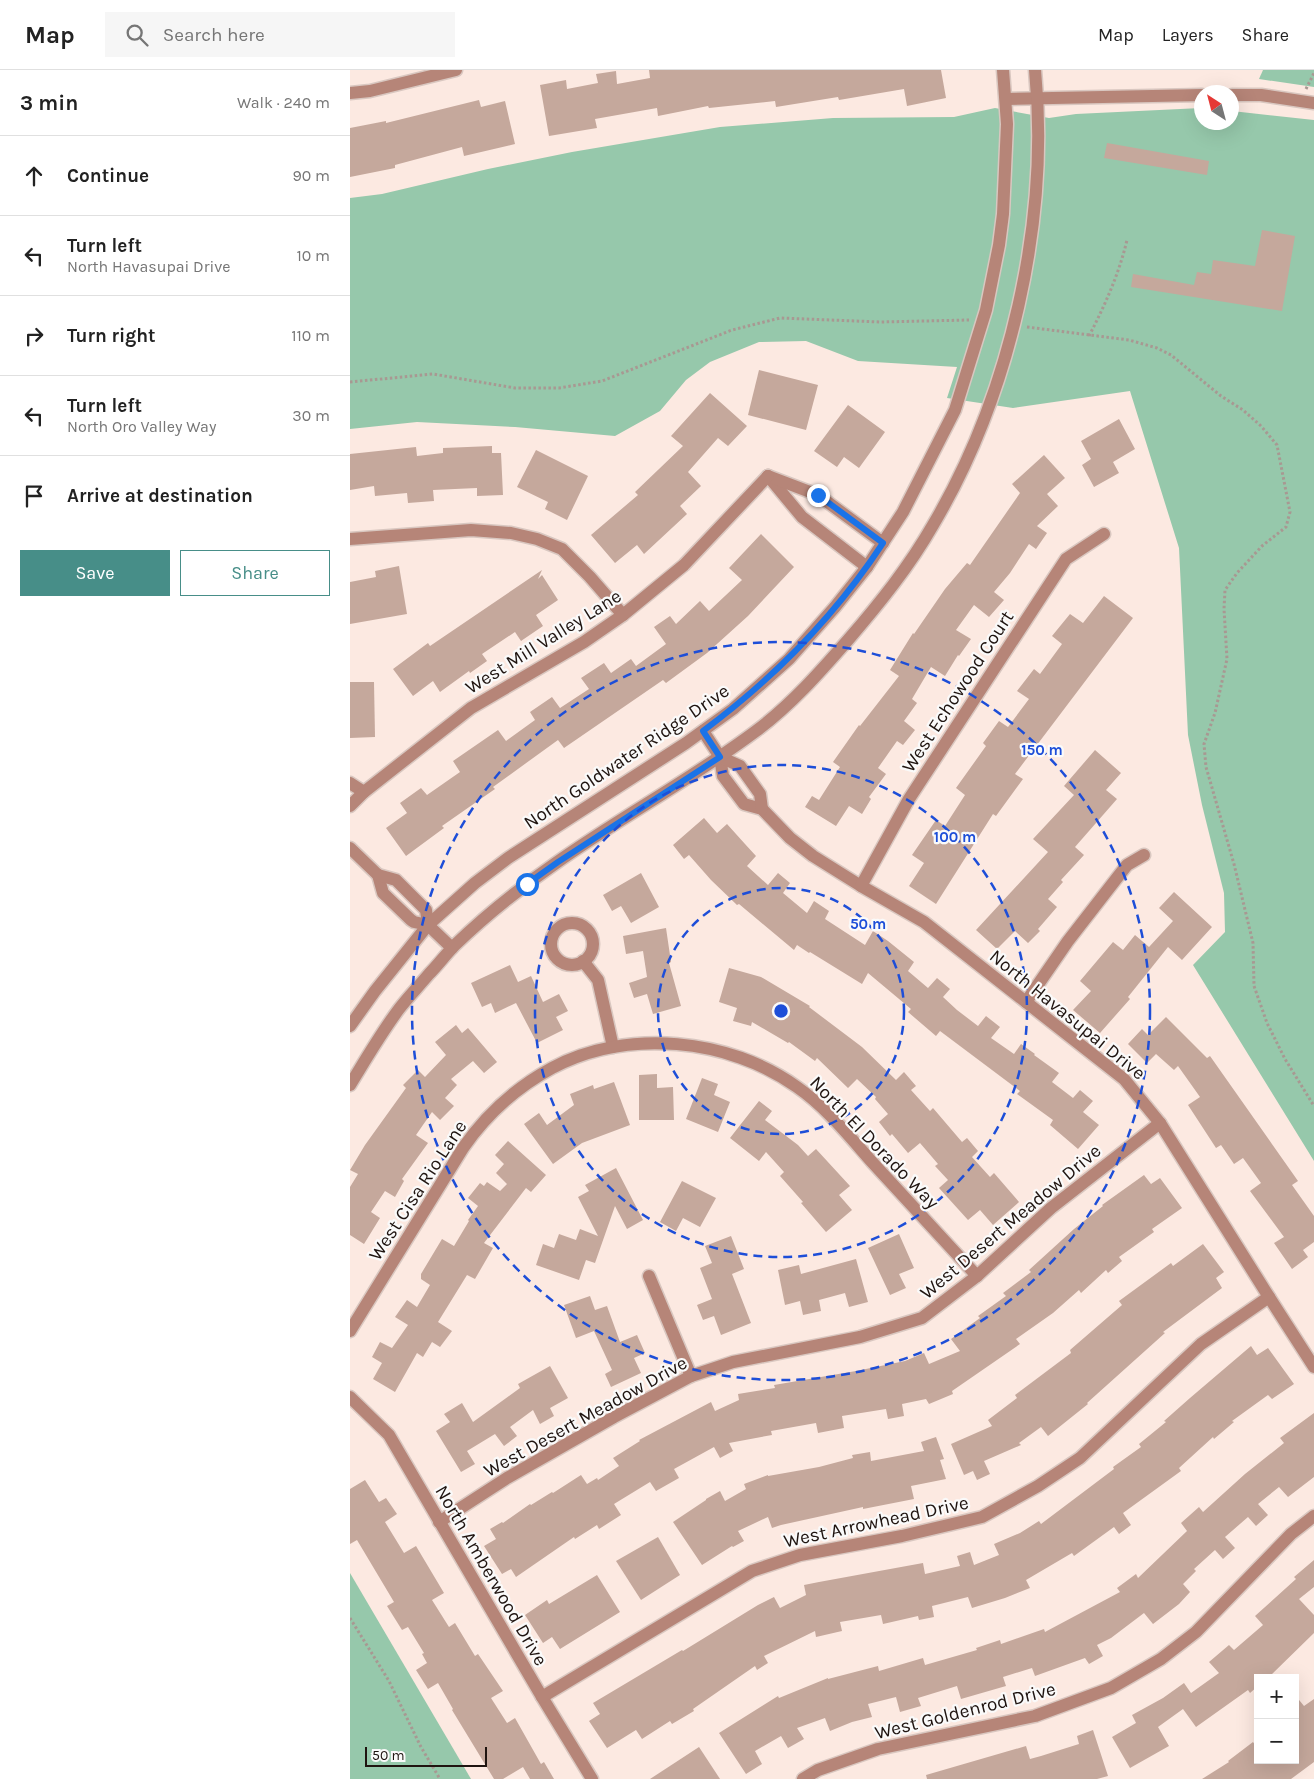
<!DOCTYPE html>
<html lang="en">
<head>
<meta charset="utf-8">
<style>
  :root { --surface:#fff; --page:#f6f6f6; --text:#222; --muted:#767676; --line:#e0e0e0; --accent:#478e88 }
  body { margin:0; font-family:Karla,sans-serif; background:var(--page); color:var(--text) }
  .controls { position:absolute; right:15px; bottom:15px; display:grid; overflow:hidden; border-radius:0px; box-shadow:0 5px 20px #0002 }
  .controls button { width:45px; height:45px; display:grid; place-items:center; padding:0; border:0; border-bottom:1px solid var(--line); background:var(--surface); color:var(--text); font:25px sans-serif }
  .compass { position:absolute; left:844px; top:15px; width:45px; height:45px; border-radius:50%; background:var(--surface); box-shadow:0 5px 20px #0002; rotate:324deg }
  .scale { position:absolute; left:15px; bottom:12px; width:122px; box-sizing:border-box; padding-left:5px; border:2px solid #1f1410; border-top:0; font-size:14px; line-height:18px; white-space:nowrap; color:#1f1410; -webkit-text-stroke:4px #fafafa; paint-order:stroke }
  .stop { position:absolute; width:15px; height:15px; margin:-11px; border:4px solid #1a73e8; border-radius:50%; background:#fff }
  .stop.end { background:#1a73e8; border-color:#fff; box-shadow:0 1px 5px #0008 }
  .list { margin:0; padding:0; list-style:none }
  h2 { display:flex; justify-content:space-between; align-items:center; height:65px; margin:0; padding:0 20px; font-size:21px }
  h2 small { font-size:16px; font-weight:400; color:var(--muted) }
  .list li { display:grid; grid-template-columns:32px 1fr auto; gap:15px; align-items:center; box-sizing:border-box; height:80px; padding:0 20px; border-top:1px solid var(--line) }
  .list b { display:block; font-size:19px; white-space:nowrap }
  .list p { margin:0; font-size:16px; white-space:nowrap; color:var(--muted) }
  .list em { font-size:16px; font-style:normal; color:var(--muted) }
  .actions { display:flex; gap:10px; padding:15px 20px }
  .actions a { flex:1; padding:11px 0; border:1px solid var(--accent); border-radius:0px; text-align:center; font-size:18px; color:var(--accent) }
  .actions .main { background:var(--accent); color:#fff }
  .icon { flex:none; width:28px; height:28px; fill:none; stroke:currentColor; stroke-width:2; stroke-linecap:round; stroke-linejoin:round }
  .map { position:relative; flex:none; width:964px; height:1709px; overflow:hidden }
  header { display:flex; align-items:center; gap:30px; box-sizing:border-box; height:70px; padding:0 25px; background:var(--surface); border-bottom:1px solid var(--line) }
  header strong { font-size:24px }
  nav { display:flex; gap:28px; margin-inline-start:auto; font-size:18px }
  .search { width:350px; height:45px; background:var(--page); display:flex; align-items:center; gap:12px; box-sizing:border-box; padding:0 18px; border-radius:0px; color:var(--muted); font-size:19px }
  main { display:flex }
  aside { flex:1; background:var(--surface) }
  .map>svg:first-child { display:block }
</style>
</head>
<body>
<header>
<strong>Map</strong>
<div class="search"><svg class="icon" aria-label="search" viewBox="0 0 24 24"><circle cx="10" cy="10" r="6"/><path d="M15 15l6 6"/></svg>Search here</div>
<nav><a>Map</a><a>Layers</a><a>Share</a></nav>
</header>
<main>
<aside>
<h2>3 min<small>Walk · 240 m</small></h2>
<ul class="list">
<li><svg class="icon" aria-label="ahead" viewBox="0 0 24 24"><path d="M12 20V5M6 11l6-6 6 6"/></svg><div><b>Continue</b></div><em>90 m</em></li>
<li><svg class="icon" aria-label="left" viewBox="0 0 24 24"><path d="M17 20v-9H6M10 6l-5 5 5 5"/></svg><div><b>Turn left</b><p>North Havasupai Drive</p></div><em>10 m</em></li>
<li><svg class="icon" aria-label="right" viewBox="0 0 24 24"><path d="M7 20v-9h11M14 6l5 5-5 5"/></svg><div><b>Turn right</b></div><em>110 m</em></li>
<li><svg class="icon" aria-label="left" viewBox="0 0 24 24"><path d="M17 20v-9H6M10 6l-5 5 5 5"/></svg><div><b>Turn left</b><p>North Oro Valley Way</p></div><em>30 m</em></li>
<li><svg class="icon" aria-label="arrive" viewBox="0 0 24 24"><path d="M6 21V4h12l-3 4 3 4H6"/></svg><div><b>Arrive at destination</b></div></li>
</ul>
<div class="actions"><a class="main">Save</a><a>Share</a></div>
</aside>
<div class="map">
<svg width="964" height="1709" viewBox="0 0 964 1709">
  <rect width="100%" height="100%" fill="#fce9e1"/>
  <g fill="#96c8ab">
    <path d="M913,0h51v17l-55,-8z"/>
    <path d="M645,38l54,10 27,-4 125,-6 1,14h30v-11l82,9v1041l-121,-196 32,-33 -1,-39 -22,-88 -14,-70 -9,-187 -49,-157 -117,17 -66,-10 10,-31 -99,-6 -52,-20 -47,1 -49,20 -24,18 -26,31 -45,25 -100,-9 -98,-5 -67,7v-231l32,-4 106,-25 84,-17 148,-25 113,-9 121,-1z"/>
    <path d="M0,1503l104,177 17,29h-121z"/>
  </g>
  <g fill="#c5a89c">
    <path d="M299,0h292l5,28 -39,8 -3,-17 -65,11 -1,-3 -62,10 -1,-6 -66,7 -1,-2 -50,10 -1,-8 -62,11 2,9 -48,8 -9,-51 26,-5 1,9 31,-6 -2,-9 20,-3 1,13 33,-6z"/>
    <path d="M129,30l2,7 24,-6 10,43 -51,12 -2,-9 -67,18v3l-45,9v-49l36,-7v2z"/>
    <path d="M757,73l102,18 -2,14 -103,-17z"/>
    <path d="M912,160l33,6 -13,75 -151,-24 2,-13 61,11 3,-13 14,2 2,-14 42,6z"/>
    <path d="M409,300l59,15 -12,45 -58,-15z"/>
    <path d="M360,323l37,33 -19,20 -10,-8 -30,34 13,14 -21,20 7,8 -43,40 -7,-9 -22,18 -24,-28 47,-40 -3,-3 48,-46 -12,-10z"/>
    <path d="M498,335l37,27 -26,36 -15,-11 -7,10 -23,-16z"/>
    <path d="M769,349l16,30 -22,13 6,11 -25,14 -12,-22 9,-6 -10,-18z"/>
    <path d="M142,376v7h9l2,42 -26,1v-8l-44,2 1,11 -26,2 -1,-10 -32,3 -1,-10 -24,4v-36l66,-7 1,9 26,-3v-5z"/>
    <path d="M186,380l52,26 -21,44 -22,-11 3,-7 -31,-15z"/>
    <path d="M694,385l21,23 -18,16 11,12 -21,20 10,7 -11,16 -7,-5 -19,29 -16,19 10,8 -15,17 -15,-12 -18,25 15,9 -12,17 -1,-1 -13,21 -14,-9 -19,32 5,4 -13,18 11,9 -12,15 -6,-4 -19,27 8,6 -17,23 2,2 -9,15 -13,-8 -13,20 -31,-19 7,-11 7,4 21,-33 -7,-5 26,-37 1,1 39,-50 -9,-6 23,-37 1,1 31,-45 22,-26 3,2 50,-72 -8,-9z"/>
    <path d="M411,464l33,33 -46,49 -41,37 -41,30 -3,-3 -99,68 -6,-8 -65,47 2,2 -53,37 2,2 -38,28 -20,-28 21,-15 -7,-10 21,-15 6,7 33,-23 -7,-11 45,-31 8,11 29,-21 -5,-8 22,-15 8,11 29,-19 -8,-11 23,-15 7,10 20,-14 5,7 30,-22 -12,-17 16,-11 6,8 24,-23 9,10 33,-31 -13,-12z"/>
    <path d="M49,496l8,48 -57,10v-42l26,-5 -1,-6z"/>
    <path d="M192,500l-4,9 4,-4 16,25 -22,15 7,11 -22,15 -6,-9 -33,22 5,7 -17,12 -1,-2 -29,21 -7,-11 -20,15 -20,-27 35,-26 2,3z"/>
    <path d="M754,526l29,22 -118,156 8,5 -27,37 -3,-2 -57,90 -27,-18 15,-23 -12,-8 24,-35 9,6 20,-31 -9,-7 30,-42 -3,-3 16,-22 9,6 21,-28 -12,-8 17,-22 6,5 22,-30 -10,-8 18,-22 13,9z"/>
    <path d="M0,612h24l1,55 -25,1z"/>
    <path d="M745,680l26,23 -15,17 11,9 -42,48 9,8 -23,25 2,2 -15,17 9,8 -19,22 2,2 -12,12 -13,-12 -18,18 -21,-19 72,-78 -15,-13 41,-44 -10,-9z"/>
    <path d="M354,748l13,15 10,-9 18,20 11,12 -9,10 21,19 10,-12 12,10 -7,10 24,20 7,-12 15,10 -4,8 40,26 8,-14 15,10 26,21 -6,9 20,17 9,-10 13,11 -7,8 14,13 21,16 8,-10 14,11 -9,11 23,16 7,-10 14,10 -1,1 25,18 -7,9 21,16 7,-8 13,11 -10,11 16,13 -21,24 -28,-24 3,-5 -36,-26 3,-3 -80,-60 -4,5 -28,-24 3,-3 -43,-36 -6,11 -52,-32 -1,1 -12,-8 -3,5 -55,-46 -2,1 -26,-25 -22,-25 -5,4 -11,-14z"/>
    <path d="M291,803l18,34 -28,16 -10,-17 -9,5 -9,-16z"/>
    <path d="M824,822l38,35 -30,33 -14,-13 -40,50 2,2 -30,34 -27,-23 18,-19 -11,-10 33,-39 10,8 12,-15 14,12 24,-26 -14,-13z"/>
    <path d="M316,858l5,34 -2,1 12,43 -28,8 -6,-20 -13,4 -5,-15 18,-6 -4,-26 -17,3 -3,-18z"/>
    <path d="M160,895l8,17 13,-6 12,26 16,-8 9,17 -12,6 7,13 -26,13 -21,-40 -21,10 -4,-10 -9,4 -11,-24z"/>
    <path d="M379,898l32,9 49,29 -1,1 53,40 34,33 8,-8 12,14 -5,4 19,21 3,-3 29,34 5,-4 11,13 -6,6 18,20 4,-4 25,29 -26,23 -13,-15 -12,10 -29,-32 9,-8 -13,-14 3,-2 -18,-21 -12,10 -16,-19 -2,2 -11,-14 9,-8 -13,-15 1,-2 -19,-18 -9,9 -31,-30 -2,3 -26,-19 -1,1 -36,-21 -1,4 -18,-5 4,-13 -18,-6z"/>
    <path d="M816,947l41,41 3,-2 88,125 -6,4 22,31v26l-11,8 5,7 -16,12 -18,-26 10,-6 -34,-46 11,-8 -18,-25 -9,6 -13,-19 -5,3 -28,-43 12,-8 -22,-31 -4,4 -18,-16 -9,9 -19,-19 14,-15 6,6z"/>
    <path d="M106,955l6,8 6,-5 29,34 -13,11 -11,-12 -22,18 6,6 -12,13 9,8 -14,14 -8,-8 -16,23 12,8 -26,36 2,2 -9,16 -10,-6 -14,21 9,6 -16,26 -14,-9v-48l8,-13 -8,-4 15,-25 41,-57 -3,-3 15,-15 7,7 21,-22 -11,-13z"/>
    <path d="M307,1004v14l16,-1 1,33h-35v-45z"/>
    <path d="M352,1008l16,6 -4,11 16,7 -12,30 -32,-13z"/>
    <path d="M264,1012l16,43 -48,18 -29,21 -29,-40 15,-11 8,12 27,-20 -4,-11 23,-9 1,4z"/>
    <path d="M409,1031l13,10 -7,9 33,25 10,11 8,-7 34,37 -11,9 13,15 -26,22 -25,-29 2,-1 -23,-26 4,-4 -18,-20 -7,9 -29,-23z"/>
    <path d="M158,1071l38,34 -15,17 -5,-4 -42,55 9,5 -18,31 -8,-4 -29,47 14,9 -12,16 -8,-5 -9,15 -6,-4 -22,39 -22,-13 9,-16 -10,-6 8,-15 12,6 16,-23 -13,-8 12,-17 10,7 13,-22 -9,-6v-5l21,-35 12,7 15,-25 -1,-1 10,-14 -10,-8 12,-15 4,3 3,-4 13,9 7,-7 -11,-11 8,-9 -9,-9z"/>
    <path d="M266,1098l27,52 -16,9 -12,-23 -20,57 -9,-3 -7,20 -43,-15 7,-21 11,4 5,-14 17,6 4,-11 18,7 -20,-39 11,-6 -4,-6z"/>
    <path d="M794,1105l7,9 9,-6 22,30 -30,21 2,3 -35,25 3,4 -14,12 -2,-3 -25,23 -2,-3 -26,23 -37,26 4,5 -68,47 1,3 -24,10 -3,-5 -24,5 2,12 -16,3 -2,-10 -44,7 2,12 -26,5 -2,-10 -45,8 1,4 -43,8 4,8 -13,7 -6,-11 -40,22 5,9 -23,13 -6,-9 -36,22 7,11 -22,14 -2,-4 -22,14 -1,-2 -58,40 -5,-8 -9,5 -18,-28 12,-7 -6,-10 12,-7 1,1 27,-19 1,1 21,-13 1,1 28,-18 6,9 10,-6 1,2 21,-14 -6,-8 27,-17 -1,-1 72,-38 4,9 24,-11 -1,-6 37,-6 -1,-3 82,-14 49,-10 19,-8 5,11 31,-13 -9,-12 29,-21 -2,-2 28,-20 -3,-3 28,-21 -2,-2 45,-41 29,-23 -1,-1z"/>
    <path d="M332,1111l34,17 -16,29 -17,-9 -7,13 -16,-9z"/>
    <path d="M549,1164l15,34 -15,6 7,14 -16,7 -22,-47z"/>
    <path d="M381,1166l13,33 -12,5 19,49 -30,12 -7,-19 -11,4 -6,-15 15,-6 -12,-31 12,-5 -7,-17z"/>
    <path d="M853,1174l21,28 -8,6 6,10 -59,44 2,1 -78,70 1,1 -40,32 -7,-9 -22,16 2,2 -37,16 6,13 -13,6 -4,-9 -9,4 -13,-31 41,-18 -4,-6 29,-22 -2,-3 56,-42 -1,-3 52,-45 -3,-4 52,-38 2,3z"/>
    <path d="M506,1189l12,43 -19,5 -4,-14 -26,7 2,11 -18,4 -3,-14 -15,4 -7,-35 21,-5 2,9z"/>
    <path d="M240,1226l5,14 12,-4 13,36 17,-7 8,18 -11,5 7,15 -30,14 -6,-13 7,-4 -18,-39 -18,7 -12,-33z"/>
    <path d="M901,1276l6,9 11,-7 26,36 -22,15 -4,-4 -36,26 2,1 -20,17 -1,-2 -34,31 2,3 -58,42 8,12 -12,9 -5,-7 -40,29 -2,-3 -46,27 4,8 -25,10 -33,10 -4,-11 -36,9 2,11 -15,3 -1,-4 -35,8 -2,-9 -41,7 2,9 -26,6 -1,-6 -51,25 4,7 -11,7 -2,-4 -62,43 1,2 -22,13 -2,-3 -28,18 -6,-9 -29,18 -18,-27 11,-7 -7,-11 89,-53 1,1 75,-46 16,-8 6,11 26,-13 -2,-10 15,-3 104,-19 2,11 35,-8 -3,-10 13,-4 4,13 25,-10 -5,-11 26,-11 19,-12 2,3 73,-55 -1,-2 28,-20 -2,-3 27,-22 -2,-1 26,-23z"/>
    <path d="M200,1296l18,32 -18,10 4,8 -14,8 -7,-14 -23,17 7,9 -13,10 -9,-12 -28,17 8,13 -14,8 -25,-41 14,-9 -6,-8 18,-11 11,19 47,-34 -2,-4z"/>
    <path d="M964,1343v64l-26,20 -9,-10 -21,17 10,11 -12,11 -8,-9 -23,20 10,11 -12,11 -8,-9 -21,19 2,2 -13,13 7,8 -11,12 -26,20 -9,-11 -33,25 -14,7 6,11 -14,8 -4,-6 -50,18 -3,-8 -29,9 3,9 -45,13 -4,-13 -39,12 3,8 -21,6 -4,-15 -28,7 4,13 -20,5 -22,9 -5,-13 -28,10 7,11 -16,9 -7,-12 -26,15 7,13 -16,10 -27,-41 59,-37 1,2 49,-20v1l50,-13 1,5 44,-13 2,7 52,-15 -1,-2 24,-8 1,4 43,-15 1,3 75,-40 -3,-4 19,-14 2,4 49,-47 -6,-8 18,-16 4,5 42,-38 39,-31 -4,-5z"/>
    <path d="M586,1367l8,22 -4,1 6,19 -35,7 3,13 -51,10v-2l-82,18 -9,3 -4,-11 -30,14 6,10 -11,6 -1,-1 -30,19 -29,-43 33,-22v-1l14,-8 5,10 21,-12 -2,-5 24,-9v1l51,-9 34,-9 -1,-3 18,-3 1,9 53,-10 -3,-9z"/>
    <path d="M15,1410l14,22 7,-4 11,16 -12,8 19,31 12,-7 28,47 -12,7 17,27 6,-4 20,33 3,-2 25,37 -12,7 16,25 8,-5 26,46 3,-2 10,17h-24l-7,-12 -20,12h-9l-42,-69 1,-1 -15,-26 -10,6 -12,-19 11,-7 -5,-9 2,-1 -16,-26 -6,3 -15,-24 7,-4 -37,-62 -7,4v-55z"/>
    <path d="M308,1467l22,38 -39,25 -25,-39z"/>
    <path d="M964,1490v27l-15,12 15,16v18l-46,45h-10v8l-8,7 -2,-3 -52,37 -13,-18 -25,18 11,19 -39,22 -18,-31 24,-14 -4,-8 31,-17 21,-15 7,10 28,-20 -10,-11 20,-17 5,5 29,-25 -8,-9 41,-37 -2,-2z"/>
    <path d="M247,1505l23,37 -60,37 -8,-12 -9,6 -18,-28 22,-15 2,4z"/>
    <path d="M945,1625l9,11 10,-7v63l-23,17h-89l27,-17 -1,-1 25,-19 5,7v11h37z"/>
    <path d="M743,1660l15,46 -11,3h-170l-1,-4 100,-29 4,13 11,-3 38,-12 -2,-8z"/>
    <path d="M349,1677l21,32h-70z"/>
  </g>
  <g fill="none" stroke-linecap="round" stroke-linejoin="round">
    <g stroke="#d9c7c0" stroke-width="15">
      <g id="minor">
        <path d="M0,23l20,-2 86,-21"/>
        <path d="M882,25h29l53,8"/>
        <path d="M656,29l196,-4"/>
        <path d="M418,406l34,41 65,50"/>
        <path d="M418,406l50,19 65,48"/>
        <path d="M0,469l121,-9 40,3 26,6 25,10 28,28 33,38"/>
        <path d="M353,661l17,26 3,19 21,28 18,5 28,29 23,18 48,30 63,36 200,157 36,44 109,174 45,70"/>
        <path d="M370,687l20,9 20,28 2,15"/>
        <path d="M0,713l14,9"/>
        <path d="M0,736l14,-14 107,-84 113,-66 39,-27 61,-50 84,-89"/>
        <path d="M0,778l28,27 5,18 28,27 3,2 14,3 24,23"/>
        <path d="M28,805l18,5 30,30 2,15"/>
        <path d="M511,816l48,-87 157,-240 38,-25"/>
        <circle cx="222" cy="874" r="21"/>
        <path d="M233,891l15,19 15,67"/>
        <path d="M676,932l42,-61 59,-76 17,-10"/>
        <path d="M0,956l25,-35 53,-66 47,-42 33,-25 178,-115 47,-34 56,-50 46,-52 32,-40 36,-55 52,-102 31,-100 13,-65 4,-31 4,-90 -4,-54"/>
        <path d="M0,1015c16,-26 31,-52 49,-76 9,-12 20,-23 30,-35 9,-9 17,-20 26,-29 31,-30 65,-57 101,-82 65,-46 136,-84 200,-132 35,-26 64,-59 92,-91 31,-36 61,-73 85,-115 77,-130 117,-304 102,-455"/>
        <path d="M299,1206l42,100"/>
        <path d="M0,1261l113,-183c23,-33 54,-61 89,-80 75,-40 177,-30 245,19 29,20 52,49 75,75 35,38 70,76 105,114"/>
        <path d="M0,1327l39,38 153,262 50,82"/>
        <path d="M89,1452l68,-44 107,-61 77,-41 42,-14 127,-25 62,-19 55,-42 74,-68 109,-85"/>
        <path d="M192,1627l210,-126 48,-16 102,-19 80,-19 56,-31 42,-28 121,-114 68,-47"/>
        <path d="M453,1709l15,-9 60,-21 157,-33 76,-28 50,-29 35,-27 95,-98 23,-18"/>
      </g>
    </g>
    <g stroke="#a89892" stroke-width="3" stroke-dasharray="2.5 2.5" stroke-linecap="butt">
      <path d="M956,19l8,-16"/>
      <path d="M677,257l102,13 28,8 14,7 50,41 22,14 18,16 16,19 13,67 -4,15 -24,19 -25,27 -12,17 -1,19 3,50 -12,54 -11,31 2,23 28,97 19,79 1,43 13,37 18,36 29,47"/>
      <path d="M739,266c16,-31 30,-62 38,-96"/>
      <path d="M0,312l83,-8 82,14h44l43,-7 130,-51 48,-12 100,4 89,-2"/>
      <path d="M0,1548l39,63 32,66 19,32"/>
    </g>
    <use href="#minor" stroke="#b68578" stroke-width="12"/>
  </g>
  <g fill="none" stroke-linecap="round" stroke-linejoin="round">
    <path stroke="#1a73e8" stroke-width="6" d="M177,814l31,-22 162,-105 -17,-26c70,-52 132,-115 180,-188l-65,-48"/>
  </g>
  <g fill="none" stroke="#1d4ed8" stroke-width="2.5" stroke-dasharray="9 6">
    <circle cx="431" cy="941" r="123"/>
    <circle cx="431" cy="941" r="246"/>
    <circle cx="431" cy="941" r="369"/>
  </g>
  <g text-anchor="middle" stroke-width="4.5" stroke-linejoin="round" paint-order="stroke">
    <g font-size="19" fill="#1f1410" stroke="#fafafa">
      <text transform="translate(193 571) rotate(-32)" y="7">West Mill Valley Lane</text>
      <text transform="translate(607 621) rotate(-57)" y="7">West Echowood Court</text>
      <text transform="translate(276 686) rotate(-34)" y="7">North Goldwater Ridge Drive</text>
      <text transform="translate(718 944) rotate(39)" y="7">North Havasupai Drive</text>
      <text transform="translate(525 1072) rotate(46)" y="7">North El Dorado Way</text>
      <text transform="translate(67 1120) rotate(-57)" y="7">West Cisa Rio Lane</text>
      <text transform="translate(660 1151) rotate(-40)" y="7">West Desert Meadow Drive</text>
      <text transform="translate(235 1346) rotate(-29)" y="7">West Desert Meadow Drive</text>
      <text transform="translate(526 1451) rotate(-12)" y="7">West Arrowhead Drive</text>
      <text transform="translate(142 1505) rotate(60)" y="7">North Amberwood Drive</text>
      <text transform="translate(615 1640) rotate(-14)" y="7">West Goldenrod Drive</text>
    </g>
  </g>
  <circle cx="431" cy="941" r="8" fill="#1d4ed8" stroke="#fafafa" stroke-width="2.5"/>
  <g font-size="15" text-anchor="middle" font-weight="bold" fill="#1d4ed8" stroke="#fafafa" stroke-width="4.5" stroke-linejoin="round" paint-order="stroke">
    <text x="692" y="685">150 m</text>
    <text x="605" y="772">100 m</text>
    <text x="518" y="859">50 m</text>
  </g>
</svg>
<div class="controls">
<button>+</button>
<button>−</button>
</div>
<svg class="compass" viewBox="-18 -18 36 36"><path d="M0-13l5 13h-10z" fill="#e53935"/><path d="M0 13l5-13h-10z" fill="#767676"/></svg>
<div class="scale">50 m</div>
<div class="stop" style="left:177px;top:814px"></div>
<div class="stop end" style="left:468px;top:425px"></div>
</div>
</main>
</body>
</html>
